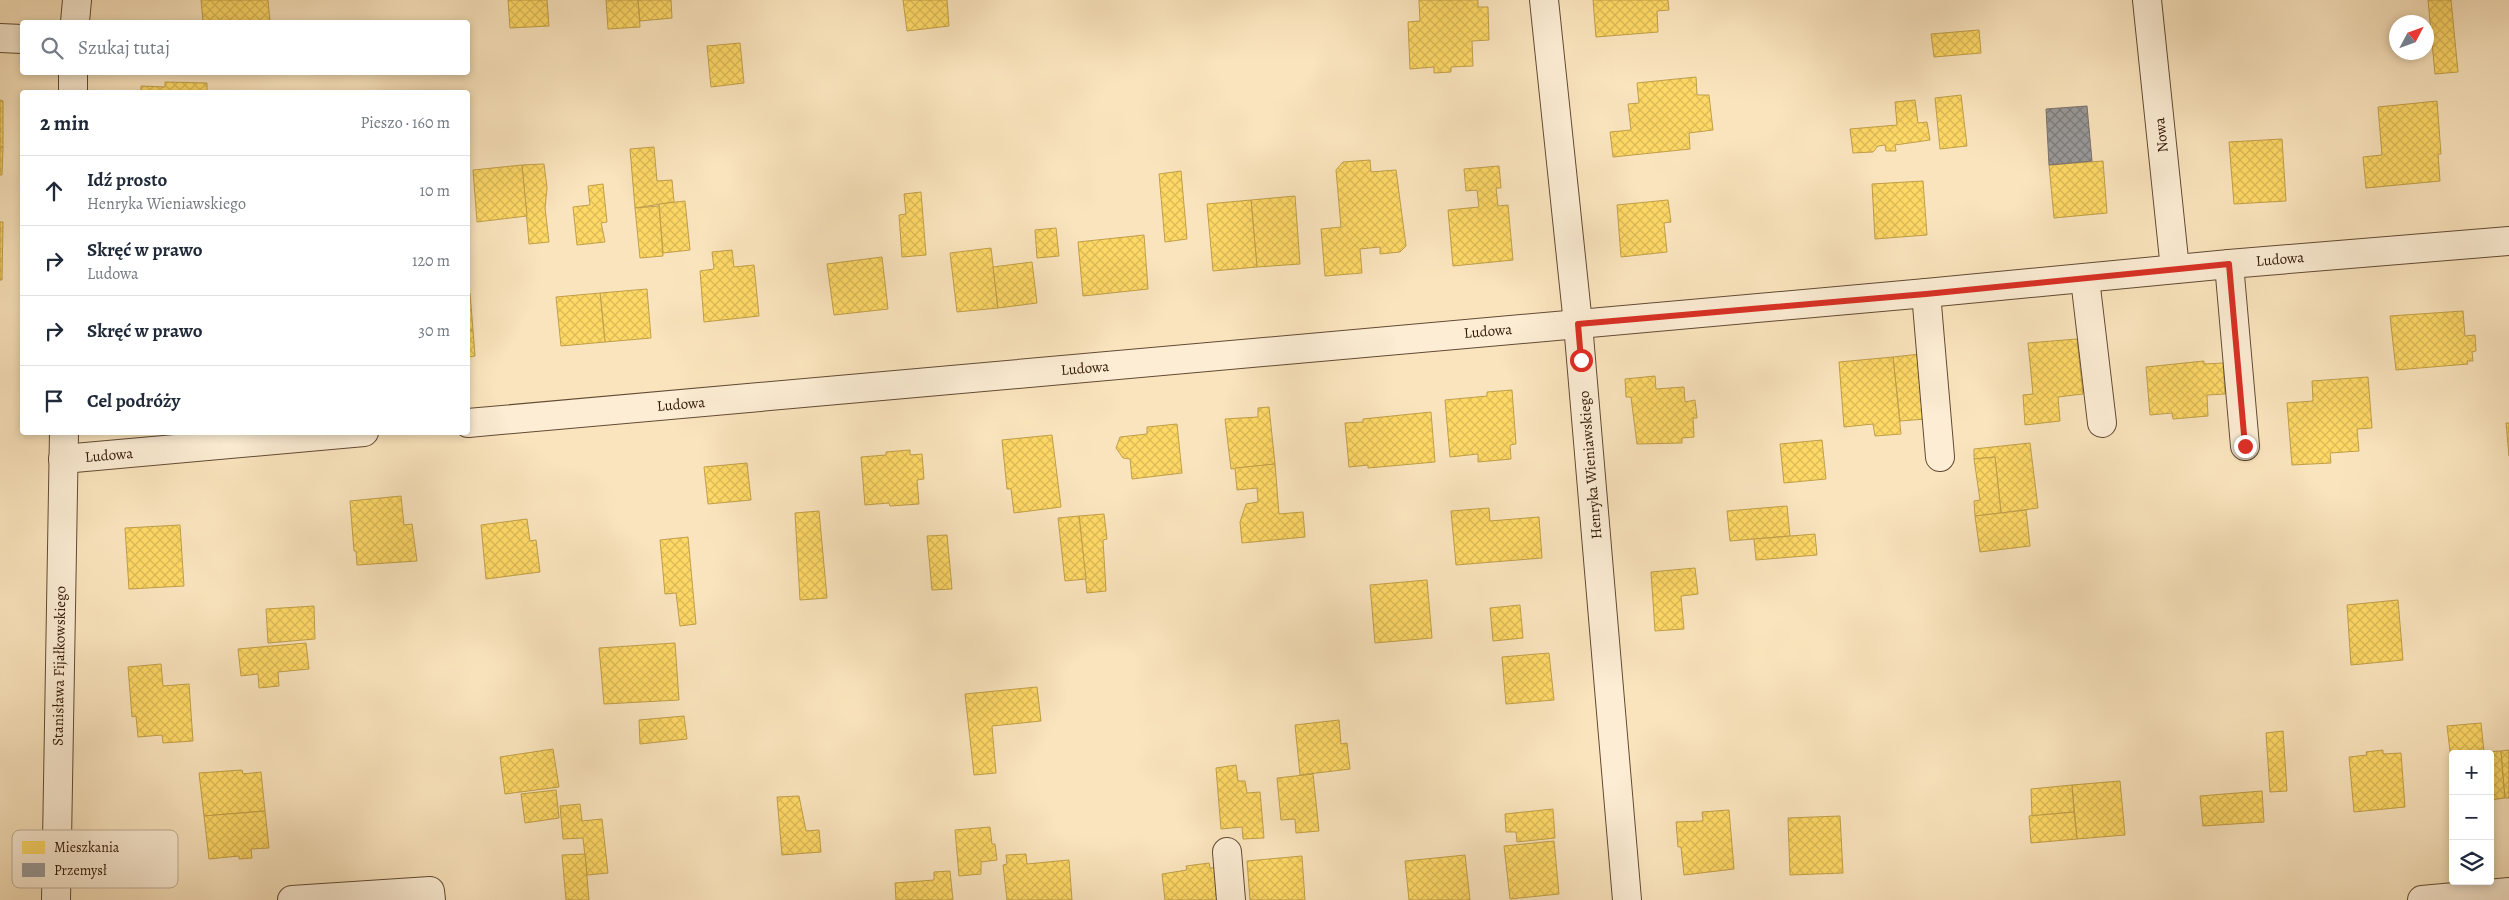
<!DOCTYPE html>
<html lang="pl">
<head>
<meta charset="utf-8">
<style>
  :root { --surface:#fff; --page:#f2f2f3; --text:#1f2937; --muted:#747a83; --line:#e0e1e3 }
  body { margin:0; font-family:Alegreya,serif; background:var(--page); color:var(--text) }
  .controls { position:absolute; right:15px; bottom:15px; display:grid; overflow:hidden; border-radius:5px; box-shadow:0 2px 8px #0003 }
  .controls button { width:45px; height:45px; display:grid; place-items:center; padding:0; border:0; border-bottom:1px solid var(--line); background:var(--surface); color:var(--text); font:25px sans-serif }
  .compass { position:absolute; left:2389px; top:15px; width:45px; height:45px; border-radius:50%; background:var(--surface); box-shadow:0 2px 8px #0003; rotate:49deg }
  .stop { position:absolute; width:15px; height:15px; margin:-11px; border:4px solid #d93025; border-radius:50%; background:#fff }
  .stop.end { background:#d93025; border-color:#fff; box-shadow:0 1px 5px #0008 }
  .list { margin:0; padding:0; list-style:none }
  h2 { display:flex; justify-content:space-between; align-items:center; height:65px; margin:0; padding:0 20px; font-size:21px }
  h2 small { font-size:16px; font-weight:400; color:var(--muted) }
  .list li { display:grid; grid-template-columns:32px 1fr auto; gap:15px; align-items:center; box-sizing:border-box; height:70px; padding:0 20px; border-top:1px solid var(--line) }
  .list b { display:block; font-size:19px; white-space:nowrap }
  .list p { margin:0; font-size:16px; white-space:nowrap; color:var(--muted) }
  .list em { font-size:16px; font-style:normal; color:var(--muted) }
  .icon { flex:none; width:28px; height:28px; fill:none; stroke:currentColor; stroke-width:2; stroke-linecap:round; stroke-linejoin:round }
  .map { position:relative; flex:none; width:2509px; height:900px; overflow:hidden }
  .search { position:absolute; background:var(--surface); box-shadow:0 2px 8px #0003; left:20px; top:20px; width:450px; height:55px; display:flex; align-items:center; gap:12px; box-sizing:border-box; padding:0 18px; border-radius:5px; color:var(--muted); font-size:19px }
  .panel { position:absolute; background:var(--surface); box-shadow:0 2px 8px #0003; left:20px; top:90px; width:450px; height:345px; border-radius:5px }
  .map>svg:first-child { display:block }
</style>
</head>
<body>
<div class="map">
<svg width="2509" height="900" viewBox="0 0 2509 900">
  <defs>
    <pattern id="homes-cross-hatch" width="8" height="8" patternUnits="userSpaceOnUse" patternTransform="scale(1.25)"><rect width="8" height="8" fill="#ffd966"/><path d="M0 0l8 8M0 8l8-8" fill="none" stroke="#dbba57"/></pattern>
    <pattern id="industry-cross-hatch" width="8" height="8" patternUnits="userSpaceOnUse" patternTransform="scale(1.25)"><rect width="8" height="8" fill="#999"/><path d="M0 0l8 8M0 8l8-8" fill="none" stroke="#7d7c7b"/></pattern>
  </defs>
  <rect width="100%" height="100%" fill="#fae4bd"/>
  <filter id="stains"><feTurbulence type="fractalNoise" baseFrequency=".004" numOctaves="4"/><feColorMatrix values="0 0 0 0 .2 0 0 0 0 .09 0 0 0 0 .02 0 0 0 .5 -.17"/></filter>
  <radialGradient id="worn" r=".72"><stop offset=".6" stop-color="#630" stop-opacity="0"/><stop offset="1" stop-color="#630" stop-opacity=".3"/></radialGradient>
  <g fill="url(#homes-cross-hatch)" stroke="#c19f49">
    <path d="M201,0h67l2,22h-67z"/>
    <path d="M508,0h39l2,26 -39,2z"/>
    <path d="M606,0h32l2,27 -32,2z"/>
    <path d="M638,0h33l1,18 -32,3z"/>
    <path d="M903,0h44l2,26 -42,5z"/>
    <path d="M1419,0h59v7h10l1,33 -17,1 1,25 -22,1v5l-17,1v-6l-24,2 -2,-47 12,-1z"/>
    <path d="M1593,0h75l1,10 -12,1 1,21 -62,5z"/>
    <path d="M2428,0h23l7,72 -23,2z"/>
    <path d="M1979,30l2,23 -47,4 -3,-23z"/>
    <path d="M740,43l4,40 -33,4 -4,-41z"/>
    <path d="M1696,77l1,18h12l4,35 -24,3 1,16 -77,8 -3,-25 21,-2 -3,-26 11,-1 -2,-20z"/>
    <path d="M165,82l42,1v9h-66v-6l24,1z"/>
    <path d="M1961,95l6,51 -27,3 -5,-51z"/>
    <path d="M0,100l3,1v46h-3z"/>
    <path d="M1915,100l3,23 9,-1 3,18 -35,5 1,6h-10l-1,-6 -7,1 -5,6 -20,1 -3,-24 47,-4 -2,-23z"/>
    <path d="M2437,101l4,53h-3l2,27 -74,7 -3,-31 19,-2 -4,-48z"/>
    <path d="M2282,139l4,62 -52,3 -5,-62z"/>
    <path d="M0,147h3l-1,28h-2z"/>
    <path d="M654,147l3,34 15,-1 2,22 -39,6 -5,-59z"/>
    <path d="M1370,160l1,12 25,-2 10,76 -6,6 -20,2v-7l-20,2 2,24 -37,3 -4,-47 20,-2 -5,-57 7,-8z"/>
    <path d="M2103,161l4,52 -53,5 -5,-53z"/>
    <path d="M544,164l3,24 -2,20 4,34 -20,2 -7,-79z"/>
    <path d="M522,165l5,51 -50,6 -4,-52z"/>
    <path d="M1499,166l2,22h-5l2,18 10,-1 5,55 -60,6 -5,-56 31,-3 -2,-17 -11,1 -2,-22z"/>
    <path d="M1181,171l6,68 -22,3 -6,-68z"/>
    <path d="M1923,181l4,54 -52,4 -3,-55z"/>
    <path d="M603,184l4,38 -6,1 1,4 3,15 -28,3 -4,-38 17,-2 -2,-19z"/>
    <path d="M921,192l5,63 -24,2 -3,-42 7,-1 -2,-20z"/>
    <path d="M1295,196l5,68 -43,3 -6,-67z"/>
    <path d="M1251,200l6,67 -44,4 -6,-67z"/>
    <path d="M1668,200l3,22 -7,1 3,29 -46,5 -4,-52z"/>
    <path d="M685,201l5,49 -27,3 -4,-49z"/>
    <path d="M659,206l4,50 -23,2 -5,-50z"/>
    <path d="M0,222h3l-1,58h-2z"/>
    <path d="M1056,228l3,28 -22,2 -2,-28z"/>
    <path d="M1144,235l4,54 -65,7 -5,-54z"/>
    <path d="M991,248l7,60 -41,4 -7,-59z"/>
    <path d="M732,250l2,17 20,-2 5,51 -55,6 -4,-51 14,-2 -2,-17z"/>
    <path d="M882,257l6,52 -54,6 -7,-51z"/>
    <path d="M1032,262l5,41 -39,5 -5,-41z"/>
    <path d="M647,289l4,49 -46,4 -5,-49z"/>
    <path d="M470,293l3,37 -5,1v-37z"/>
    <path d="M600,293l5,49 -44,4 -5,-49z"/>
    <path d="M2463,311l2,25 10,-1 1,16 -4,1 1,9h-6l1,3 -72,6 -6,-54z"/>
    <path d="M473,330l2,26 -7,1v-26z"/>
    <path d="M2077,339l6,55 -25,3 2,24 -35,4 -2,-30 10,-1 -5,-51z"/>
    <path d="M1920,354l6,65 -26,2 -7,-64z"/>
    <path d="M1893,357l8,77 -26,2 -2,-12 -29,3 -5,-65z"/>
    <path d="M2204,361v3l19,-1 2,31 -18,1 1,21 -35,3 -1,-6 -22,2 -4,-48z"/>
    <path d="M1655,376l1,13 28,-2 1,15 10,-2 2,18h-4l1,19 -12,1v5l-45,1 -6,-47h-5l-1,-18z"/>
    <path d="M2368,377l4,51 -15,1 2,22 -29,2 1,10 -39,2 -5,-62 26,-2 -1,-20z"/>
    <path d="M1512,390l4,54 -6,1 1,14 -33,3v-8l-28,3 -5,-57 42,-4v-4z"/>
    <path d="M1269,407l6,57 -44,5 -6,-50 33,-2v-9z"/>
    <path d="M1431,412l4,50 -67,6v-3l-19,2 -4,-44 18,-1v-3z"/>
    <path d="M2506,423h3v33z"/>
    <path d="M1177,424l5,49 -50,6 -2,-20 -7,-1 -7,-10 4,-11 27,-3v-7z"/>
    <path d="M1052,435l9,72 -47,6 -3,-24h-4l-5,-49z"/>
    <path d="M1822,440l4,39 -42,4 -4,-39z"/>
    <path d="M2030,443l8,65 -37,5 -6,-56 -21,2v-10z"/>
    <path d="M910,450v5l12,-1 2,25 -7,1 2,24 -29,2 -1,-3 -24,2 -4,-48 25,-2v-3z"/>
    <path d="M1995,457l6,56 -26,3 -1,-15 6,-1 -6,-41z"/>
    <path d="M747,463l4,37 -43,4 -4,-37z"/>
    <path d="M1275,464l4,50 24,-2 2,25 -63,6 -2,-21 6,-18 12,-2 -1,-14 -20,2 -2,-22z"/>
    <path d="M401,496l3,29 8,-1 5,37 -60,4 -1,-14h-2l-4,-50z"/>
    <path d="M1787,506l3,30 -60,5 -3,-30z"/>
    <path d="M1489,508l1,13 49,-4 3,41 -86,7 -5,-54z"/>
    <path d="M2026,510l4,36 -50,6 -5,-36z"/>
    <path d="M819,511l8,87 -27,2 -5,-87z"/>
    <path d="M1104,514l3,25 -4,1 3,51 -19,2 -8,-77z"/>
    <path d="M1079,516l7,63 -21,2 -7,-63z"/>
    <path d="M527,519l3,22 6,-1 4,32 -54,7 -5,-54z"/>
    <path d="M180,525l4,61 -55,3 -4,-61z"/>
    <path d="M1815,534l2,21 -61,5 -2,-21z"/>
    <path d="M947,535l5,54 -20,1 -5,-54z"/>
    <path d="M688,537l8,87 -16,2 -4,-33 -11,1 -5,-54z"/>
    <path d="M1695,568l3,26 -17,2 3,33 -29,2 -4,-59z"/>
    <path d="M1427,580l5,58 -57,5 -5,-58z"/>
    <path d="M2398,600l5,60 -52,5 -4,-60z"/>
    <path d="M1520,605l3,33 -30,3 -3,-33z"/>
    <path d="M314,606l1,33 -47,4 -2,-34z"/>
    <path d="M306,643l3,26 -31,3 1,14 -20,2 -1,-14 -17,2 -3,-27z"/>
    <path d="M675,643l4,57 -75,4 -5,-56z"/>
    <path d="M1549,653l5,47 -48,4 -4,-47z"/>
    <path d="M161,664l2,22 26,-2 4,57 -30,2 -1,-8 -24,2 -2,-21 -4,1 -4,-50z"/>
    <path d="M1037,687l4,34 -49,5 4,47 -22,2 -9,-81z"/>
    <path d="M684,716l3,23 -47,5 -1,-24z"/>
    <path d="M1339,720l2,24 6,-1 3,26 -50,6 -5,-50z"/>
    <path d="M2481,723l3,29 17,-1 4,47 -15,2v-46h-37v22l-6,-50z"/>
    <path d="M2283,731l4,60 -17,1 -4,-59z"/>
    <path d="M553,749l6,38 -54,7 -5,-37z"/>
    <path d="M2383,750v4l18,-1 4,54 -51,5 -5,-55 18,-2 -1,-3z"/>
    <path d="M2509,750v48h-4l-4,-47z"/>
    <path d="M1236,765l2,16h7l2,12 13,-1 4,46 -21,1 -1,-12 -21,2 -5,-61z"/>
    <path d="M242,770l1,4 18,-2 4,39 -61,5 -5,-43z"/>
    <path d="M1313,774l6,57 -23,2 -1,-14 -14,1 -4,-42z"/>
    <path d="M2120,781l5,54 -48,4 -5,-54z"/>
    <path d="M2072,785l2,27 -42,4 -1,-27z"/>
    <path d="M556,790l3,28 -34,5 -4,-29z"/>
    <path d="M2262,791l2,31 -61,4 -3,-30z"/>
    <path d="M799,796l7,35 13,-1 2,22 -39,3 -5,-58z"/>
    <path d="M580,804l2,17 20,-2 6,54 -21,2 -4,-37 -20,1 -3,-33z"/>
    <path d="M1553,809l2,29 -38,4 -1,-10h-10l-1,-18z"/>
    <path d="M1729,810l5,59 -50,6 -3,-28h-3l-2,-25 27,-1 -1,-9z"/>
    <path d="M265,811l4,37 -18,1 1,9 -13,1v-3l-30,3 -5,-43z"/>
    <path d="M2074,812l3,27 -46,4 -2,-27z"/>
    <path d="M1840,816l3,57 -53,2 -2,-57z"/>
    <path d="M990,827l2,17h3l2,16 -16,2v12l-22,2 -4,-46z"/>
    <path d="M1554,841l5,53 -49,5 -6,-53z"/>
    <path d="M585,854l4,46h-23l-4,-45z"/>
    <path d="M1026,854l1,10 42,-4 3,40h-65l-4,-35 4,-1 -1,-9z"/>
    <path d="M1465,855l5,45h-61l-4,-39z"/>
    <path d="M1302,856l3,44h-55l-3,-39z"/>
    <path d="M1209,863l1,5 12,-1 3,25 -9,1 1,7h-52l-3,-26 25,-4 -1,-4z"/>
    <path d="M950,871l3,29h-57l-1,-17 39,-3v-8z"/>
  </g>
  <path fill="url(#industry-cross-hatch)" stroke="#7a726d" d="M2087,106l5,55 -43,4 -3,-56z"/>
  <g fill="none" stroke-linecap="round" stroke-linejoin="round">
    <g stroke="#624a33" stroke-width="30">
      <g id="minor">
        <path d="M1544,0l34,324 49,576"/>
        <path d="M2147,0l28,269"/>
        <path d="M75,22l2,-22"/>
        <path d="M0,38l22,1"/>
        <path d="M73,92v-20"/>
        <path d="M2229,264l16,182"/>
        <path d="M2085,279l17,144"/>
        <path d="M1926,293l14,164"/>
        <path d="M468,423l1458,-130 303,-29 280,-23"/>
        <path d="M63,459l301,-27"/>
        <path d="M1227,852l4,48"/>
        <path d="M56,900l8,-468"/>
        <path d="M292,900l138,-9 1,9"/>
        <path d="M2422,900l87,-8"/>
      </g>
    </g>
    <use href="#minor" stroke="#fcedd4" stroke-width="28"/>
  </g>
  <g fill="none" stroke-linecap="round" stroke-linejoin="round">
    <path stroke="#d93025" stroke-width="6" d="M1581,360l-3,-36 348,-30 303,-30 16,182"/>
  </g>
  <g text-anchor="middle" stroke-width="5" stroke-linejoin="round" paint-order="stroke">
    <g font-size="15" fill="#301705" stroke="#fcedd4">
      <text transform="translate(2161 135) rotate(-96)" y="5">Nowa</text>
      <text transform="translate(2280 259) rotate(-5)" y="5">Ludowa</text>
      <text transform="translate(1488 331) rotate(-5)" y="5">Ludowa</text>
      <text transform="translate(1085 368) rotate(-5)" y="5">Ludowa</text>
      <text transform="translate(681 404) rotate(-5)" y="5">Ludowa</text>
      <text transform="translate(109 455) rotate(-5)" y="5">Ludowa</text>
      <text transform="translate(1590 465) rotate(-95)" y="5">Henryka Wieniawskiego</text>
      <text transform="translate(59 666) rotate(-89)" y="5">Stanisława Fijałkowskiego</text>
    </g>
  </g>
  <rect x="12" y="830" width="166" height="58" rx="8" fill="#fcedd4" stroke="#bfad96" stroke-width="1"/>
  <rect x="22" y="841" width="23" height="13" fill="#ffd966"/>
  <rect x="22" y="863" width="23" height="14" fill="#999"/>
  <g font-size="14" fill="#301705">
    <text x="54" y="852">Mieszkania</text>
    <text x="54" y="875">Przemysł</text>
  </g>
  <rect width="100%" height="100%" filter="url(#stains)"/>
  <rect width="100%" height="100%" fill="url(#worn)"/>
</svg>
<div class="controls">
<button>+</button>
<button>−</button>
<button><svg class="icon" aria-label="layers" viewBox="0 0 24 24"><path d="M12 4l9 5-9 5-9-5zM3 14l9 5 9-5"/></svg></button>
</div>
<svg class="compass" viewBox="-18 -18 36 36"><path d="M0-13l5 13h-10z" fill="#e53935"/><path d="M0 13l5-13h-10z" fill="#747a83"/></svg>
<div class="stop" style="left:1581px;top:360px"></div>
<div class="stop end" style="left:2245px;top:446px"></div>
<div class="search"><svg class="icon" aria-label="search" viewBox="0 0 24 24"><circle cx="10" cy="10" r="6"/><path d="M15 15l6 6"/></svg>Szukaj tutaj</div>
<section class="panel">
<h2>2 min<small>Pieszo · 160 m</small></h2>
<ul class="list">
<li><svg class="icon" aria-label="ahead" viewBox="0 0 24 24"><path d="M12 20V5M6 11l6-6 6 6"/></svg><div><b>Idź prosto</b><p>Henryka Wieniawskiego</p></div><em>10 m</em></li>
<li><svg class="icon" aria-label="right" viewBox="0 0 24 24"><path d="M7 20v-9h11M14 6l5 5-5 5"/></svg><div><b>Skręć w prawo</b><p>Ludowa</p></div><em>120 m</em></li>
<li><svg class="icon" aria-label="right" viewBox="0 0 24 24"><path d="M7 20v-9h11M14 6l5 5-5 5"/></svg><div><b>Skręć w prawo</b></div><em>30 m</em></li>
<li><svg class="icon" aria-label="arrive" viewBox="0 0 24 24"><path d="M6 21V4h12l-3 4 3 4H6"/></svg><div><b>Cel podróży</b></div></li>
</ul>
</section>
</div>
</body>
</html>
